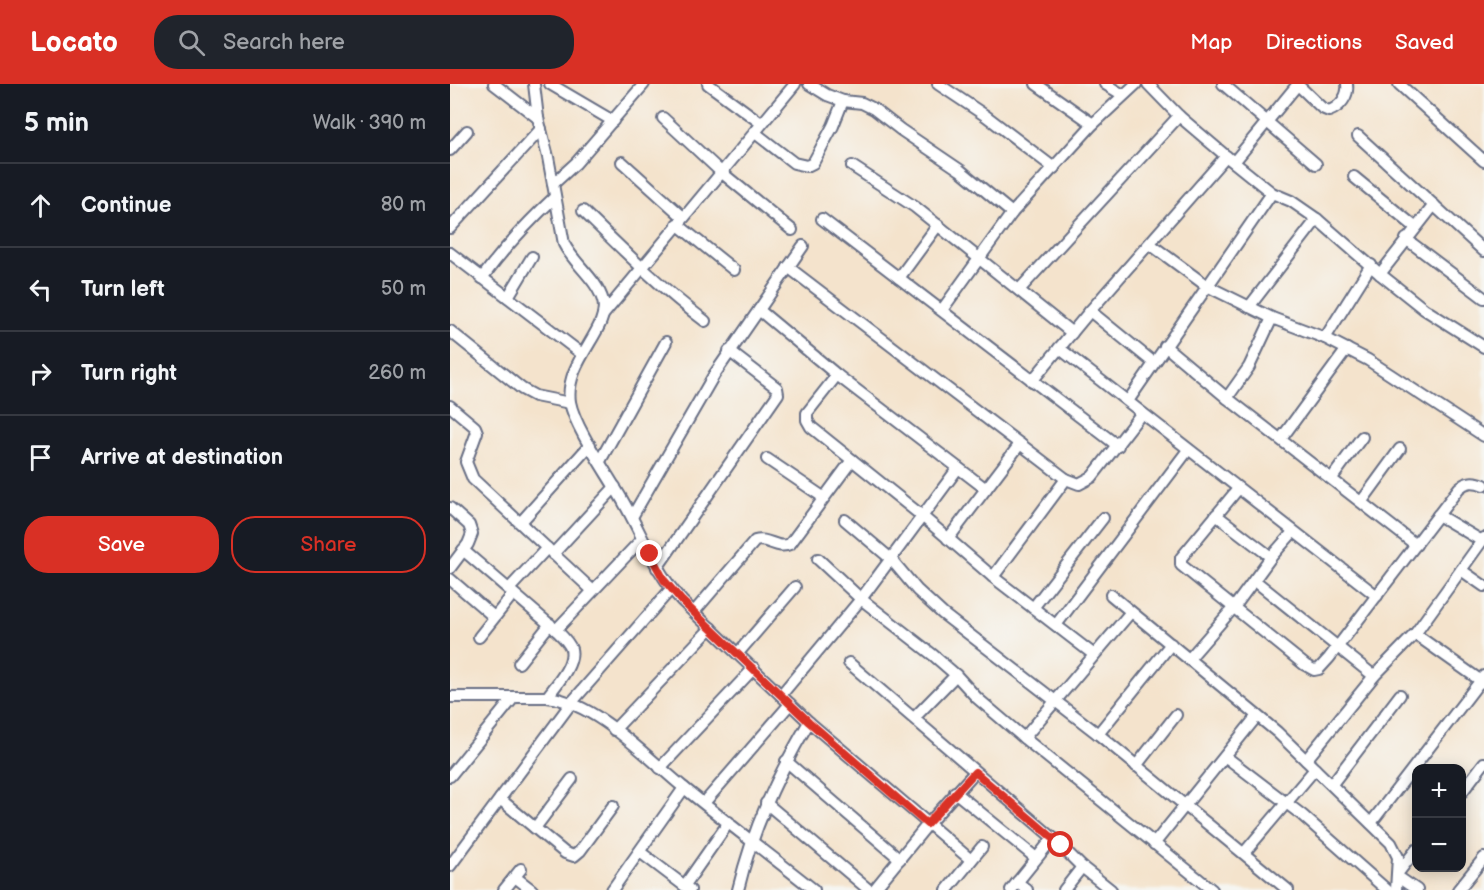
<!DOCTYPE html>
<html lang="en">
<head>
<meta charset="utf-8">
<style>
  :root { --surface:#171b24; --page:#20242c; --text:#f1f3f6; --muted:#9ea1a6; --line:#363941; --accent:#d93025 }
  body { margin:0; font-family:"Balsamiq Sans",sans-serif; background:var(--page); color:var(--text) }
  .controls { position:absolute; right:18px; bottom:18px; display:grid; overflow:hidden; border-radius:12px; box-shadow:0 3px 15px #0003 }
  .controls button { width:54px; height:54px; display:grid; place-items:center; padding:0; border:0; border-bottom:2px solid var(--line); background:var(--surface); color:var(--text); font:30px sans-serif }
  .stop { position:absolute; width:18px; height:18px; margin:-14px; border:4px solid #d93025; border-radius:50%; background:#fff }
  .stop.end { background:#d93025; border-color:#fff; box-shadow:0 2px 6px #0008 }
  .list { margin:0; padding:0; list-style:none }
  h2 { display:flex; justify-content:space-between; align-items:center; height:78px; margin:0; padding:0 24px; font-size:26px }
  h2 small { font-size:20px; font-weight:400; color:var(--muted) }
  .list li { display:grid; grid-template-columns:39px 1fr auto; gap:18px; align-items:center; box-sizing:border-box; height:84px; padding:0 24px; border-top:2px solid var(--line) }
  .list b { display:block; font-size:22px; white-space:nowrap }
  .list em { font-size:20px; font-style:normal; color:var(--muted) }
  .actions { display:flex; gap:12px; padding:18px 24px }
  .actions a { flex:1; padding:14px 0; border:2px solid var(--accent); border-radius:24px; text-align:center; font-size:21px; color:var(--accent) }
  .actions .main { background:var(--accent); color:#fff }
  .icon { flex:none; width:33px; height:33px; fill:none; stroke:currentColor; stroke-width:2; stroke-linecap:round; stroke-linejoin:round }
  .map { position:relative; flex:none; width:1034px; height:806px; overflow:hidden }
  header { display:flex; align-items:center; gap:36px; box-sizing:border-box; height:84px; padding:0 30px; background:var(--accent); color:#fff }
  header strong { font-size:28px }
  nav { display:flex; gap:33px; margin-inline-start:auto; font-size:21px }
  .search { width:420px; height:54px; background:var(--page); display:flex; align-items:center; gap:15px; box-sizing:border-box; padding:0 21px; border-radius:24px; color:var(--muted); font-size:22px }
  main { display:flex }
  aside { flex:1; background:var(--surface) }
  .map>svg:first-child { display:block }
</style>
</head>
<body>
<header>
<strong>Locato</strong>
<div class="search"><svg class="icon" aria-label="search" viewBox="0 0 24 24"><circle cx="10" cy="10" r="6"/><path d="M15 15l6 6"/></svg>Search here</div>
<nav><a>Map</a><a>Directions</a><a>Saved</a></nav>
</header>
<main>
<aside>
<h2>5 min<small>Walk · 390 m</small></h2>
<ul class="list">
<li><svg class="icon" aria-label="ahead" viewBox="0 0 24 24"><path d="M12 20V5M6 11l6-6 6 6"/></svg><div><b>Continue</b></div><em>80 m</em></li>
<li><svg class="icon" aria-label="left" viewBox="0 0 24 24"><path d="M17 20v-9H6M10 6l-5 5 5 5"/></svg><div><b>Turn left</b></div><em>50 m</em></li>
<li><svg class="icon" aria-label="right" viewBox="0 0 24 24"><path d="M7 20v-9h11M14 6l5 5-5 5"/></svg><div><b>Turn right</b></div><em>260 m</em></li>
<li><svg class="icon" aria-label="arrive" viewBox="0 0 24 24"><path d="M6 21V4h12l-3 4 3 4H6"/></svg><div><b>Arrive at destination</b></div></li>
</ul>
<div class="actions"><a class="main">Save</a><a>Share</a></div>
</aside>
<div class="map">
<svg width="1034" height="806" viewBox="0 0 1034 806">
  <rect width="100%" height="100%" fill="#f6f6f2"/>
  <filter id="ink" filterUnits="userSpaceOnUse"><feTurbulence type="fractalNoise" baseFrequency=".0167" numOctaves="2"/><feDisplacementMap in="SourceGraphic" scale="12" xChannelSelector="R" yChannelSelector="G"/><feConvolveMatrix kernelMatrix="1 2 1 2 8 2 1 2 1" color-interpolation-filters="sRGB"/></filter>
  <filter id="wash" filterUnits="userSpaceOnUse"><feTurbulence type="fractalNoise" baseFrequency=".008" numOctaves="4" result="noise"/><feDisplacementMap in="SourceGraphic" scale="24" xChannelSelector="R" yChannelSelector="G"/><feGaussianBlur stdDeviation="1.35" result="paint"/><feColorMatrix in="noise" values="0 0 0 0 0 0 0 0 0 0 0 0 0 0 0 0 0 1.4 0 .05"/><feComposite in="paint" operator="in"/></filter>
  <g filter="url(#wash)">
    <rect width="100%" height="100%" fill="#f4e3cc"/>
  </g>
  <g filter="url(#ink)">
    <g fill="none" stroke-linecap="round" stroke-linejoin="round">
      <g stroke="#676e84" stroke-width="14">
        <g id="minor">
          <path d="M44,0l44,34"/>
          <path d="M84,0l4,34 10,39 16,87c10,20 33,35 39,57 8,28 -39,60 -33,101 5,27 40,75 54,101 19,33 31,69 58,98l127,121 162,138"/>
          <path d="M100,0l63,37"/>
          <path d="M258,0l53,39"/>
          <path d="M488,0l48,32 68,52"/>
          <path d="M586,0l57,40"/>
          <path d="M655,0l18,11"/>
          <path d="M698,0l31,32 47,40 46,37 19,8 26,18 63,55 44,35 60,38"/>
          <path d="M773,0l93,80"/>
          <path d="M949,0l85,77"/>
          <path d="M848,1l24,23 7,3c11,-4 20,-15 18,-27"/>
          <path d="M393,17l19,2 12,6 27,21 59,40 52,43"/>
          <path d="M213,34l58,54 71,58"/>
          <path d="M304,48l40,31 13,3 6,-3 20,-37 10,-25 -16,-6 -18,-11"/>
          <path d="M908,52l126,115"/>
          <path d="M0,66l17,-19"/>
          <path d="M172,78l61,55"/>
          <path d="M784,78l64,-78"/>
          <path d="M402,82l63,41 157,126"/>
          <path d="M904,93l61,50"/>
          <path d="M103,100l23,-21 68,-79"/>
          <path d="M133,127c39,38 78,77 122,110"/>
          <path d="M372,135l296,227"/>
          <path d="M227,140l57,46"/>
          <path d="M0,144l91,-99"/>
          <path d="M956,155l78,59"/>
          <path d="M700,160l57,42 65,32 53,20 43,22 116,76"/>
          <path d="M0,169l132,101"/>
          <path d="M338,183l278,212 -73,98"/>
          <path d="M930,190l54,-69"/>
          <path d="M32,194c22,-30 46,-56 73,-81"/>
          <path d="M449,194l39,-53"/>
          <path d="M569,206l160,-174"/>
          <path d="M58,213l24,-40"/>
          <path d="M799,223l68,-88"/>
          <path d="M309,226l78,65 149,114"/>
          <path d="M492,226l70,-97 81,-89 43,-40"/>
          <path d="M640,227l64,52"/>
          <path d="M153,231l192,-231"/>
          <path d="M0,247l72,58 13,7 35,7"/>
          <path d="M875,254l46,-73"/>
          <path d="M715,262l62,52 189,147"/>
          <path d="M609,264l318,248"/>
          <path d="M387,291l-30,38v7l4,7 111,89 71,61 100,77"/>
          <path d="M582,297l58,-70 136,-155"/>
          <path d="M777,314l22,-31 23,-49"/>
          <path d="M678,317l144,-208"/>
          <path d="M0,322l25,21 2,5 -11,30 7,17 119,111"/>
          <path d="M831,355l66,-90"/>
          <path d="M317,375l56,38"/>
          <path d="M150,377l66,-119"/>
          <path d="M882,394l30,-41"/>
          <path d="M616,395l13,5 13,-7 49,-63"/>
          <path d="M788,405l-57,69v7l124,100 9,5 5,-1 10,-11 130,-170c8,-7 15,-7 25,-3"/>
          <path d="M912,417l38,-52"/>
          <path d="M0,424l19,17 3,9 -4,10 -18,24"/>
          <path d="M766,431l55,42"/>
          <path d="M988,431l44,26"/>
          <path d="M182,433l82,-142 89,-129"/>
          <path d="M395,436l46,39 26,31 26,24 155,120 190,156"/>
          <path d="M71,438l69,-77"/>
          <path d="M498,455l72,-95"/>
          <path d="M13,466l93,80c5,5 13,12 15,19 4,16 -16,37 -24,48"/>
          <path d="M103,470l62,-67"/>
          <path d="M368,475l43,40 72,56 23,20 21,23 47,40 188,152"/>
          <path d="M207,484l121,-174 -1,-6 -48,-37"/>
          <path d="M1011,486l23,16"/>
          <path d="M0,495l44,38"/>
          <path d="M804,496l120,96"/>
          <path d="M59,505l38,-41"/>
          <path d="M661,511l166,137 114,111 7,14 -2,33"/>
          <path d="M583,524l70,-90"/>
          <path d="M244,528l61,-71c13,-4 22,9 35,3l62,-84"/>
          <path d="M606,541l132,-175"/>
          <path d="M106,546l86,-91"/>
          <path d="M965,550l69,49"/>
          <path d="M29,553l34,-43"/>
          <path d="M288,569l57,-66"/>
          <path d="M739,575l46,-53 36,-49 22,-25"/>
          <path d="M69,579l31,-39"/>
          <path d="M399,579l204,175 29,29 29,23"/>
          <path d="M331,611l80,-96 97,-131"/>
          <path d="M0,613h97c50,6 98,59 136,90 43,35 87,68 131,103"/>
          <path d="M464,634l42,-43"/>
          <path d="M164,646l97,-102"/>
          <path d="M648,650l73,-90"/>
          <path d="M574,654l106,-125"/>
          <path d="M776,673l76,58 85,75"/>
          <path d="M856,676l68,-84 41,-42 69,-96"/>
          <path d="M336,677l114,98"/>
          <path d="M686,682l40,-51"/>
          <path d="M210,684l94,-100"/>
          <path d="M0,692l64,-79"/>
          <path d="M882,700l68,-89"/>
          <path d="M505,708l81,66"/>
          <path d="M1012,708l22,-29"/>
          <path d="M50,715l65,54 9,3 6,-5 33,-45"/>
          <path d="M254,719l86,-99"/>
          <path d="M316,719l103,87"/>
          <path d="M921,739l113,-147"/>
          <path d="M85,744l37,-49"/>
          <path d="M704,760l103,-128"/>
          <path d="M190,768l50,38"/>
          <path d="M794,769l71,-84"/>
          <path d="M0,782l122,-164 99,-113"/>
          <path d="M948,789l18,-23"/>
          <path d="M65,793l17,13"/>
          <path d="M948,793l19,13"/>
          <path d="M567,798l10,8"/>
          <path d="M235,801l44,-63"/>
          <path d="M54,806l17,-21"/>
          <path d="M162,806l72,-102"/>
          <path d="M288,806c15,-62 39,-114 71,-168"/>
          <path d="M424,806l54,-66 47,-52"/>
          <path d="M497,806l35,-43"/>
          <path d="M561,806l42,-52"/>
          <path d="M614,806l18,-23"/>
          <path d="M1008,806l26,-32"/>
        </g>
      </g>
      <use href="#minor" stroke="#fff" stroke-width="10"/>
    </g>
  </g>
  <g fill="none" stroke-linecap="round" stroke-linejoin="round" filter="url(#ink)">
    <path stroke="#d93025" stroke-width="8" d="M200,470l14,26 18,21 127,121 118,102 48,-52 86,73"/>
  </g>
</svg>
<div class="controls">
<button>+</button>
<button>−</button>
</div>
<div class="stop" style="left:611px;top:761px"></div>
<div class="stop end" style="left:200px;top:470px"></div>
</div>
</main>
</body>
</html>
